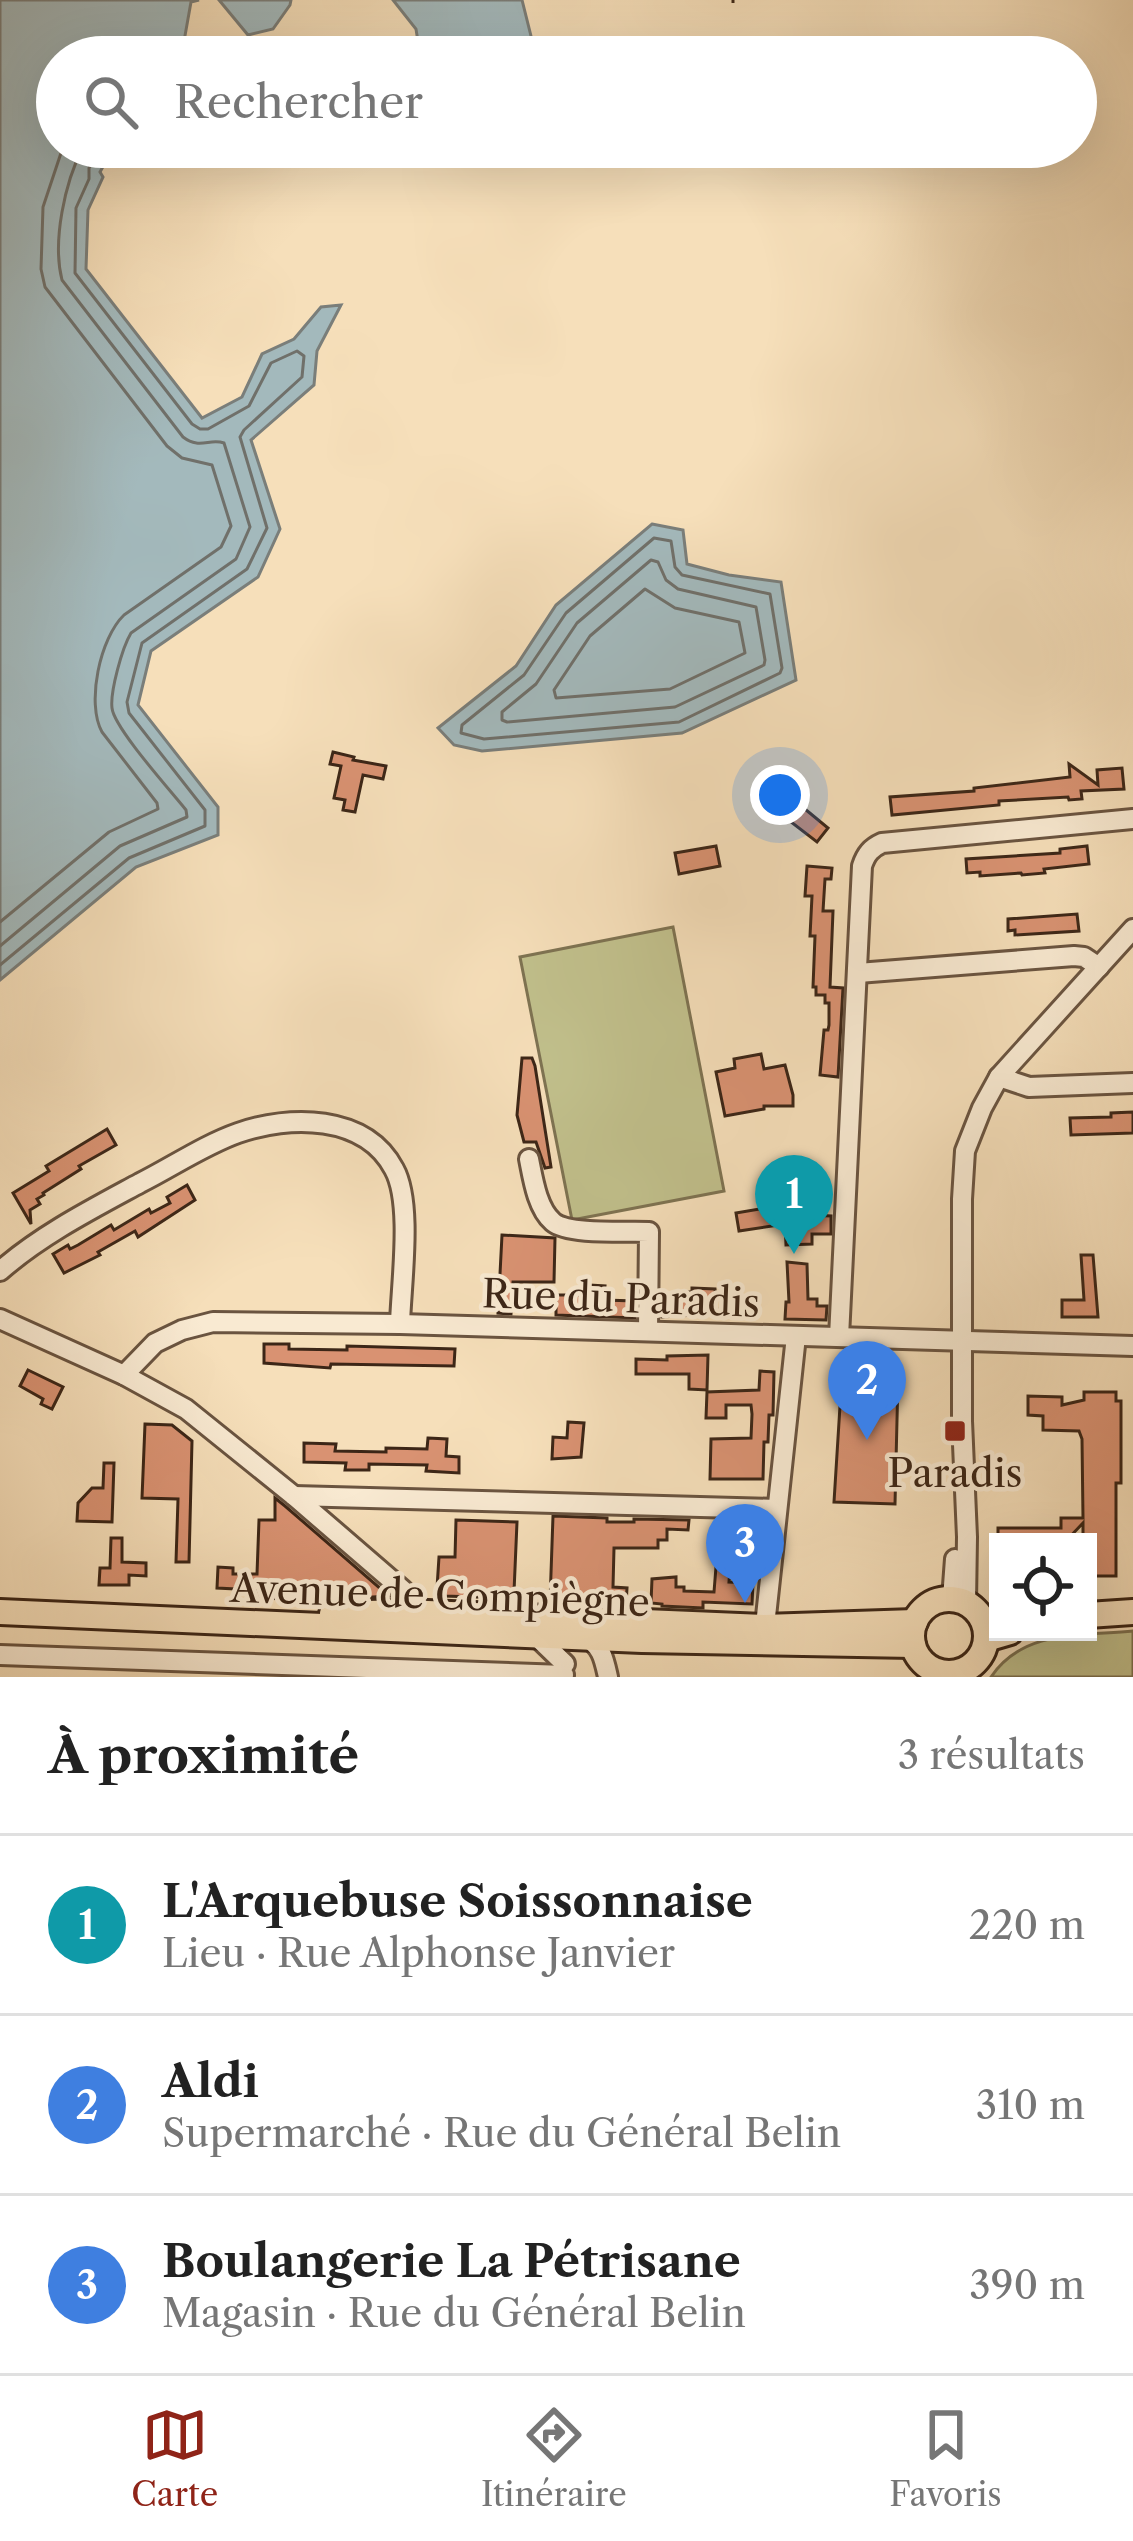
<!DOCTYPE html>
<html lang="fr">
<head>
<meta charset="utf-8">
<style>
  :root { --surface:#fff; --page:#f6f6f6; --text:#222; --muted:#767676; --line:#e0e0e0; --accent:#8f2418 }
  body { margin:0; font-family:"Libre Caslon Text",serif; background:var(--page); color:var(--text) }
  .controls { position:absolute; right:36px; bottom:36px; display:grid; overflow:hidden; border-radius:0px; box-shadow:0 12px 48px #0002 }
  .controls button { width:108px; height:108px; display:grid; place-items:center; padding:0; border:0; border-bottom:3px solid var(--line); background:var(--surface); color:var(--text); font:60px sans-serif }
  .you { position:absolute; left:780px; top:795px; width:42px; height:42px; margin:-30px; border:9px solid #fff; border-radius:50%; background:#1a73e8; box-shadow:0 0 0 18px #1a73e833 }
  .badge { display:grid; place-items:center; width:78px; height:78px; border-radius:50%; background:var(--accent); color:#fff; font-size:39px; font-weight:700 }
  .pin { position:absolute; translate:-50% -99px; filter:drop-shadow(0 3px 6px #0008) }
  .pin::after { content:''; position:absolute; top:63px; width:42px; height:36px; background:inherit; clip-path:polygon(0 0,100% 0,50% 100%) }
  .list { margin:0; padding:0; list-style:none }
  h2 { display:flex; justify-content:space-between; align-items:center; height:156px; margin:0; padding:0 48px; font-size:51px }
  h2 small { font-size:39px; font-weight:400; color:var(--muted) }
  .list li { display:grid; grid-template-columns:78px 1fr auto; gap:36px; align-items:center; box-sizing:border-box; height:180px; padding:0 48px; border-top:3px solid var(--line) }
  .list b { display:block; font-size:45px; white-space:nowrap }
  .list p { margin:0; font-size:39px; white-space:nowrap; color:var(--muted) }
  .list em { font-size:39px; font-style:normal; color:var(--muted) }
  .icon { flex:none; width:66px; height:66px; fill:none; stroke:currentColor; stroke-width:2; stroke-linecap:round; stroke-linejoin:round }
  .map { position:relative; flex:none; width:1133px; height:1677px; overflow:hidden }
  .search { position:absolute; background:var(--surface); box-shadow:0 12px 48px #0002; left:36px; right:36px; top:36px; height:132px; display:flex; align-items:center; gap:30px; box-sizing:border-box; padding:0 42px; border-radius:66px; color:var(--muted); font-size:45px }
  .sheet { height:696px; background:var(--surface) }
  nav { display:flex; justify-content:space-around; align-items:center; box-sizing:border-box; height:168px; border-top:3px solid var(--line); background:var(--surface); font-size:33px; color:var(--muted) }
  nav a { display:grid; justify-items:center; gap:6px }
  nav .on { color:var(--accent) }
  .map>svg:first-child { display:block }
</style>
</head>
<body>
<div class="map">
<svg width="1133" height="1677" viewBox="0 0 1133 1677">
  <rect width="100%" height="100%" fill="#f6dfba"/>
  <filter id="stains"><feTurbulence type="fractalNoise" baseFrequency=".00167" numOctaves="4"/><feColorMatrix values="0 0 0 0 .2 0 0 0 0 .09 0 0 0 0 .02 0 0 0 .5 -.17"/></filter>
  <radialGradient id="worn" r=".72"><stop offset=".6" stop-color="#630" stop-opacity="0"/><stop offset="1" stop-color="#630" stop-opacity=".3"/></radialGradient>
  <g fill="#c1c08c" stroke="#7e7352" stroke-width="3">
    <path d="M673,927l51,264 -152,29 -52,-263z"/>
    <path d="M1133,1631v46h-142c32,-48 91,-41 142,-46z"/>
  </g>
  <g fill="#a3b9bc" stroke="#7a7e7a" stroke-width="3">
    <path d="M0,0h199l-8,2 -8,45 -17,2 -8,7 -19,-3 -5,4h-77v90h57l-14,25 3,5 -15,33 -2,59 116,149 40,-21 20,-43 32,-15 27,-32 20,-2 -24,46 -3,34 -63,55 29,89 -22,48 -107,74 -13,54 80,102v28l-82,32 -136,113z"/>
    <path d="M219,0h72l-1,5 -17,24 -25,6z"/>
    <path d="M393,0h129l9,36 -10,21h-98l-3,-3 -4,-25z"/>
    <path d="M652,524l31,6 4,34 42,11 52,7 15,98 -114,53 -200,18 -28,-6 -16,-17 78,-62 40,-61z"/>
  </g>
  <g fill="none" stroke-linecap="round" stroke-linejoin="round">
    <g stroke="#70706a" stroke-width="3">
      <path d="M654,538l17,3 4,26 7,8 88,19 12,74 -2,5 -101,49 -195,17 -23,-6 1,-8 62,-50 42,-62z"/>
      <path d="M651,560l7,2 8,18 12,9 78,18 9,53 -1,5 -89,42 -168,15 -5,-2v-8l34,-28 41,-61z"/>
      <path d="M645,589l30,19 64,14 6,31 -75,36 -114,9 -2,-8 36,-54z"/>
      <path d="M0,922l109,-90 49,-23 -1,-6 -55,-71c-16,-29 -2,-94 22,-117l97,-68 10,-21 -19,-61 -30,-7 -15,-12 -122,-159 -4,-18 2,-62 20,-60"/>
      <path d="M0,946l120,-100 67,-29 -1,-7c-15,-19 -72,-82 -74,-102 -2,-16 10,-60 19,-75l105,-74 14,-32 -26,-84c-15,-5 -24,7 -41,-6l-121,-157c-10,-39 3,-98 21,-133"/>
      <path d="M0,965l129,-107 76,-32v-16l-76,-97 -2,-11 15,-59 105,-74 20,-41 -27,-91 4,-7 58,-53 2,-21 -7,-5 -26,12 -22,43 -41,23h-8l-8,-5 -117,-151 1,-65 13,-29v-11l11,-21"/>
    </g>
  </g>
  <g fill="#d99272" stroke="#3c2617" stroke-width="3">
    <path d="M333,752l21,5 -1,3 33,6 -3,13 -20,-4 -8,37 -12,-2 2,-10 -11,-2 7,-32 -11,-2z"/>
    <path d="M1069,764l29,21 -1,-15 25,-2 2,21 -43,2 1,8 -13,1 -1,-3 -69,4v4l-107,10 -2,-18 84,-6v-3l96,-11z"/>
    <path d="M794,800l34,28 -11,14 -35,-27z"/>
    <path d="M716,846l4,20 -41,8 -4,-21z"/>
    <path d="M1087,846l2,18 -45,5 1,4 -23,2 -1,-2 -41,3v-4l-13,1 -1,-14 94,-6v-4z"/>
    <path d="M807,866l25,2 -1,11h-6l-2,32h10l-3,76 13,1 -5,89 -18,-2 4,-45h4l1,-5v-22h-4v-8h-9v-8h-3l2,-51h-5l2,-40h-7z"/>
    <path d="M1077,914l2,17 -64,4v-5l-7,1v-12z"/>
    <path d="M761,1054l3,15 21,-4 8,30v11h-29v3l-39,7 -9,-44 19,-4 -1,-9z"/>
    <path d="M522,1058h10l3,8 16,101 -6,1 -9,-26h-12l-7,-27z"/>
    <path d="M1133,1112v21l-62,2 -1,-17 41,-1v-4z"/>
    <path d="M107,1129l9,16 -37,21 2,3 -38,24 1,2 -7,4 3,5 -10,6 1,14 -18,-31 36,-22 -3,-5z"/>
    <path d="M187,1185l8,15 -57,37 -3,-6 -37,21 2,3 -36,18 -11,-19 15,-9 2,4 8,-4 33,-20 3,5 35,-21 2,4 19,-10 -3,-6z"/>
    <path d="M795,1196l1,4 14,1v14l21,1v18h-19v10l-26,1 -1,-21 -46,7 -3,-18 47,-8 -2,-6z"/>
    <path d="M502,1235l53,3 -1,44h-41l-2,32 -13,-1z"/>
    <path d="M1081,1255h12l5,62h-36v-17h22z"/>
    <path d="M787,1262l20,2 1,35h9v7h10l-1,14 -41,-1 1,-17h3z"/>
    <path d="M589,1285l16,1 -1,14 31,1v17l-79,-3v-20h32z"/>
    <path d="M692,1288l23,1 2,23h-23v3l-32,2v-15h18v-10h12z"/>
    <path d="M264,1344h25v5l58,1v-4l108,3 -1,17 -123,-2 -1,4 -66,-5z"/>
    <path d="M708,1355l-1,35 -18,-1v-15h-53v-15l31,1v-4z"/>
    <path d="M28,1370l35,17 -11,22 -11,-5 2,-5 -23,-13z"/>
    <path d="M760,1371l14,1 -1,43h-4l-1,27h-4l-1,37h-53l1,-40 40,-1 1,-24 -1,-9h-25v13h-20l1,-26 52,-2z"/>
    <path d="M842,1374l56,4 -3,126 -61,-2z"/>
    <path d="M1084,1392h32v9h5v82h-5v93h-28v-34h-5v-19l-18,19 -67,-3v-11h63v-10h22l-1,-79 -3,-8 -36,-1v-14l-15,-1v-19l34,1v8l22,-5z"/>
    <path d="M568,1422l16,1 -3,34 -29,2 1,-22 14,1z"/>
    <path d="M145,1424l27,1 20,16 -3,121h-13l2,-63 -36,-1z"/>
    <path d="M428,1438l19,1 -1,17 13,1v16l-33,-2 1,-6 -58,-1v6h-24l1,-7 -42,-1v-19l32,1 -1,7 51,1v-4l41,1z"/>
    <path d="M104,1463h10l-2,59 -35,-1 1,-18 14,-15h11z"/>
    <path d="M275,1498l10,8 104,90 -65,4 -68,-2v-8l-39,-2 1,-21 15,1v6h24l2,-54h16z"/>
    <path d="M553,1516l54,2v4h27v-3l55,1 -1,10 -21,-1v11h-9v8h-44l-1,39 14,1 -1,17 -76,-3z"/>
    <path d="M456,1520l61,2 -3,70 -7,6 -63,-2 -7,-8 2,-31h16z"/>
    <path d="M111,1538h11v24l24,1v13l-17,-1v10h-30l1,-17h10z"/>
    <path d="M716,1567h14l-1,15 24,1 -1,21 -49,-2v6l-41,-2v-2l-11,-1 1,-24 24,-2v10h8v4l30,1z"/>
  </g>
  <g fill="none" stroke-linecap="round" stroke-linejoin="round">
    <g stroke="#6a5440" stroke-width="24">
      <g id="minor">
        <path d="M858,973l216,-17 10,1 15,10"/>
        <path d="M999,1077l30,10 104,-4"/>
        <path d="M529,1159c4,20 8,49 24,63 15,13 74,9 96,10l-1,99"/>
        <path d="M0,1271c41,-36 92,-62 140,-88 32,-16 64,-38 98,-50 51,-18 127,-19 156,36 19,34 7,115 6,155"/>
        <path d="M0,1319l124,56 62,34 108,87 109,94 3,30"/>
        <path d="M839,1337l23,-471c4,-12 9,-18 20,-23l251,-24"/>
        <path d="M124,1375l31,-32 27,-13 31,-8 187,2 733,22"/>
        <path d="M294,1496l483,13"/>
        <path d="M952,1599l3,-40"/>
        <path d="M966,1603l1,-66 -5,-116v-222l3,-48 17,-43 17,-31 134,-148"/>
        <path d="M764,1635l32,-299"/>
        <path d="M536,1636l29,28"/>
        <path d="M585,1637c17,9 19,22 23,40"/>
        <path d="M0,1655l564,20"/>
      </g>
    </g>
    <g stroke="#3c2617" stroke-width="30">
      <g id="major">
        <circle cx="949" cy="1636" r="37"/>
        <path d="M0,1612l642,28 271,5"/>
        <path d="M332,1614l72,-2 360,15 151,-5"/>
        <path d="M1088,1615l45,-3"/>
        <path d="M986,1639l24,-7"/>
      </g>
    </g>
    <path stroke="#3c2617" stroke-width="3" stroke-dasharray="3 6" stroke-linecap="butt" d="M733,0v8"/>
    <use href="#minor" stroke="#f9ead2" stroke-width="18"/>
    <use href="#major" stroke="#f6dfba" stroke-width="24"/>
  </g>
  <rect fill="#8f2418" stroke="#f9ead2" stroke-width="4.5" x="943" y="1419" width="24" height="24" rx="6"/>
  <g text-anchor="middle" stroke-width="9" stroke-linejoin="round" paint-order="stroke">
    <g font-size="39" fill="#3c2617" stroke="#f9ead2">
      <text transform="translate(621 1298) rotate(2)" y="14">Rue du Paradis</text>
      <text transform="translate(440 1595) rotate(2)" y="14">Avenue de Compiègne</text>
    </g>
    <g font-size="39" fill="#3c2617" stroke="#f9ead2">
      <text x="955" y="1487">Paradis</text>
    </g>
  </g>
  <rect width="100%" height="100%" filter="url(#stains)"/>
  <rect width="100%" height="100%" fill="url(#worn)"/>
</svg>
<div class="controls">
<button><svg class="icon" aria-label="locate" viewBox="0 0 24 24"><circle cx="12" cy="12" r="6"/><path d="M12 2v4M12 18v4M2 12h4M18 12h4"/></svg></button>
</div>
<div class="you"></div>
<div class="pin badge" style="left:794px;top:1254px;background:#0f9aa8">1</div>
<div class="pin badge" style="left:867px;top:1440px;background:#3f7fe0">2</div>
<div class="pin badge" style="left:745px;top:1603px;background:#3f7fe0">3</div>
<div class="search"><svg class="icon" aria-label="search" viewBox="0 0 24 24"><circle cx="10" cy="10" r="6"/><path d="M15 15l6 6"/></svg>Rechercher</div>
</div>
<section class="sheet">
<h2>À proximité<small>3 résultats</small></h2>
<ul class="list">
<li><span class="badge" style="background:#0f9aa8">1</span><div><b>L'Arquebuse Soissonnaise</b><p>Lieu · Rue Alphonse Janvier</p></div><em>220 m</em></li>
<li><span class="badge" style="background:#3f7fe0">2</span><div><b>Aldi</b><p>Supermarché · Rue du Général Belin</p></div><em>310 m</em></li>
<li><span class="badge" style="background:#3f7fe0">3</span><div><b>Boulangerie La Pétrisane</b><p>Magasin · Rue du Général Belin</p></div><em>390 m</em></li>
</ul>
</section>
<nav>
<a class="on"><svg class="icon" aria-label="map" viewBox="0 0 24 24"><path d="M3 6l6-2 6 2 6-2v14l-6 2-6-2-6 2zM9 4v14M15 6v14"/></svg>Carte</a>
<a><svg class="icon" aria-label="directions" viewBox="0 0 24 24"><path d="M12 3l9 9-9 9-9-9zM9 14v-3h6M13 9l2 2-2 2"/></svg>Itinéraire</a>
<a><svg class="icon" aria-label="saved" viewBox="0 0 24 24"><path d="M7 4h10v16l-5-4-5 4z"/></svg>Favoris</a>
</nav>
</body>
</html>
